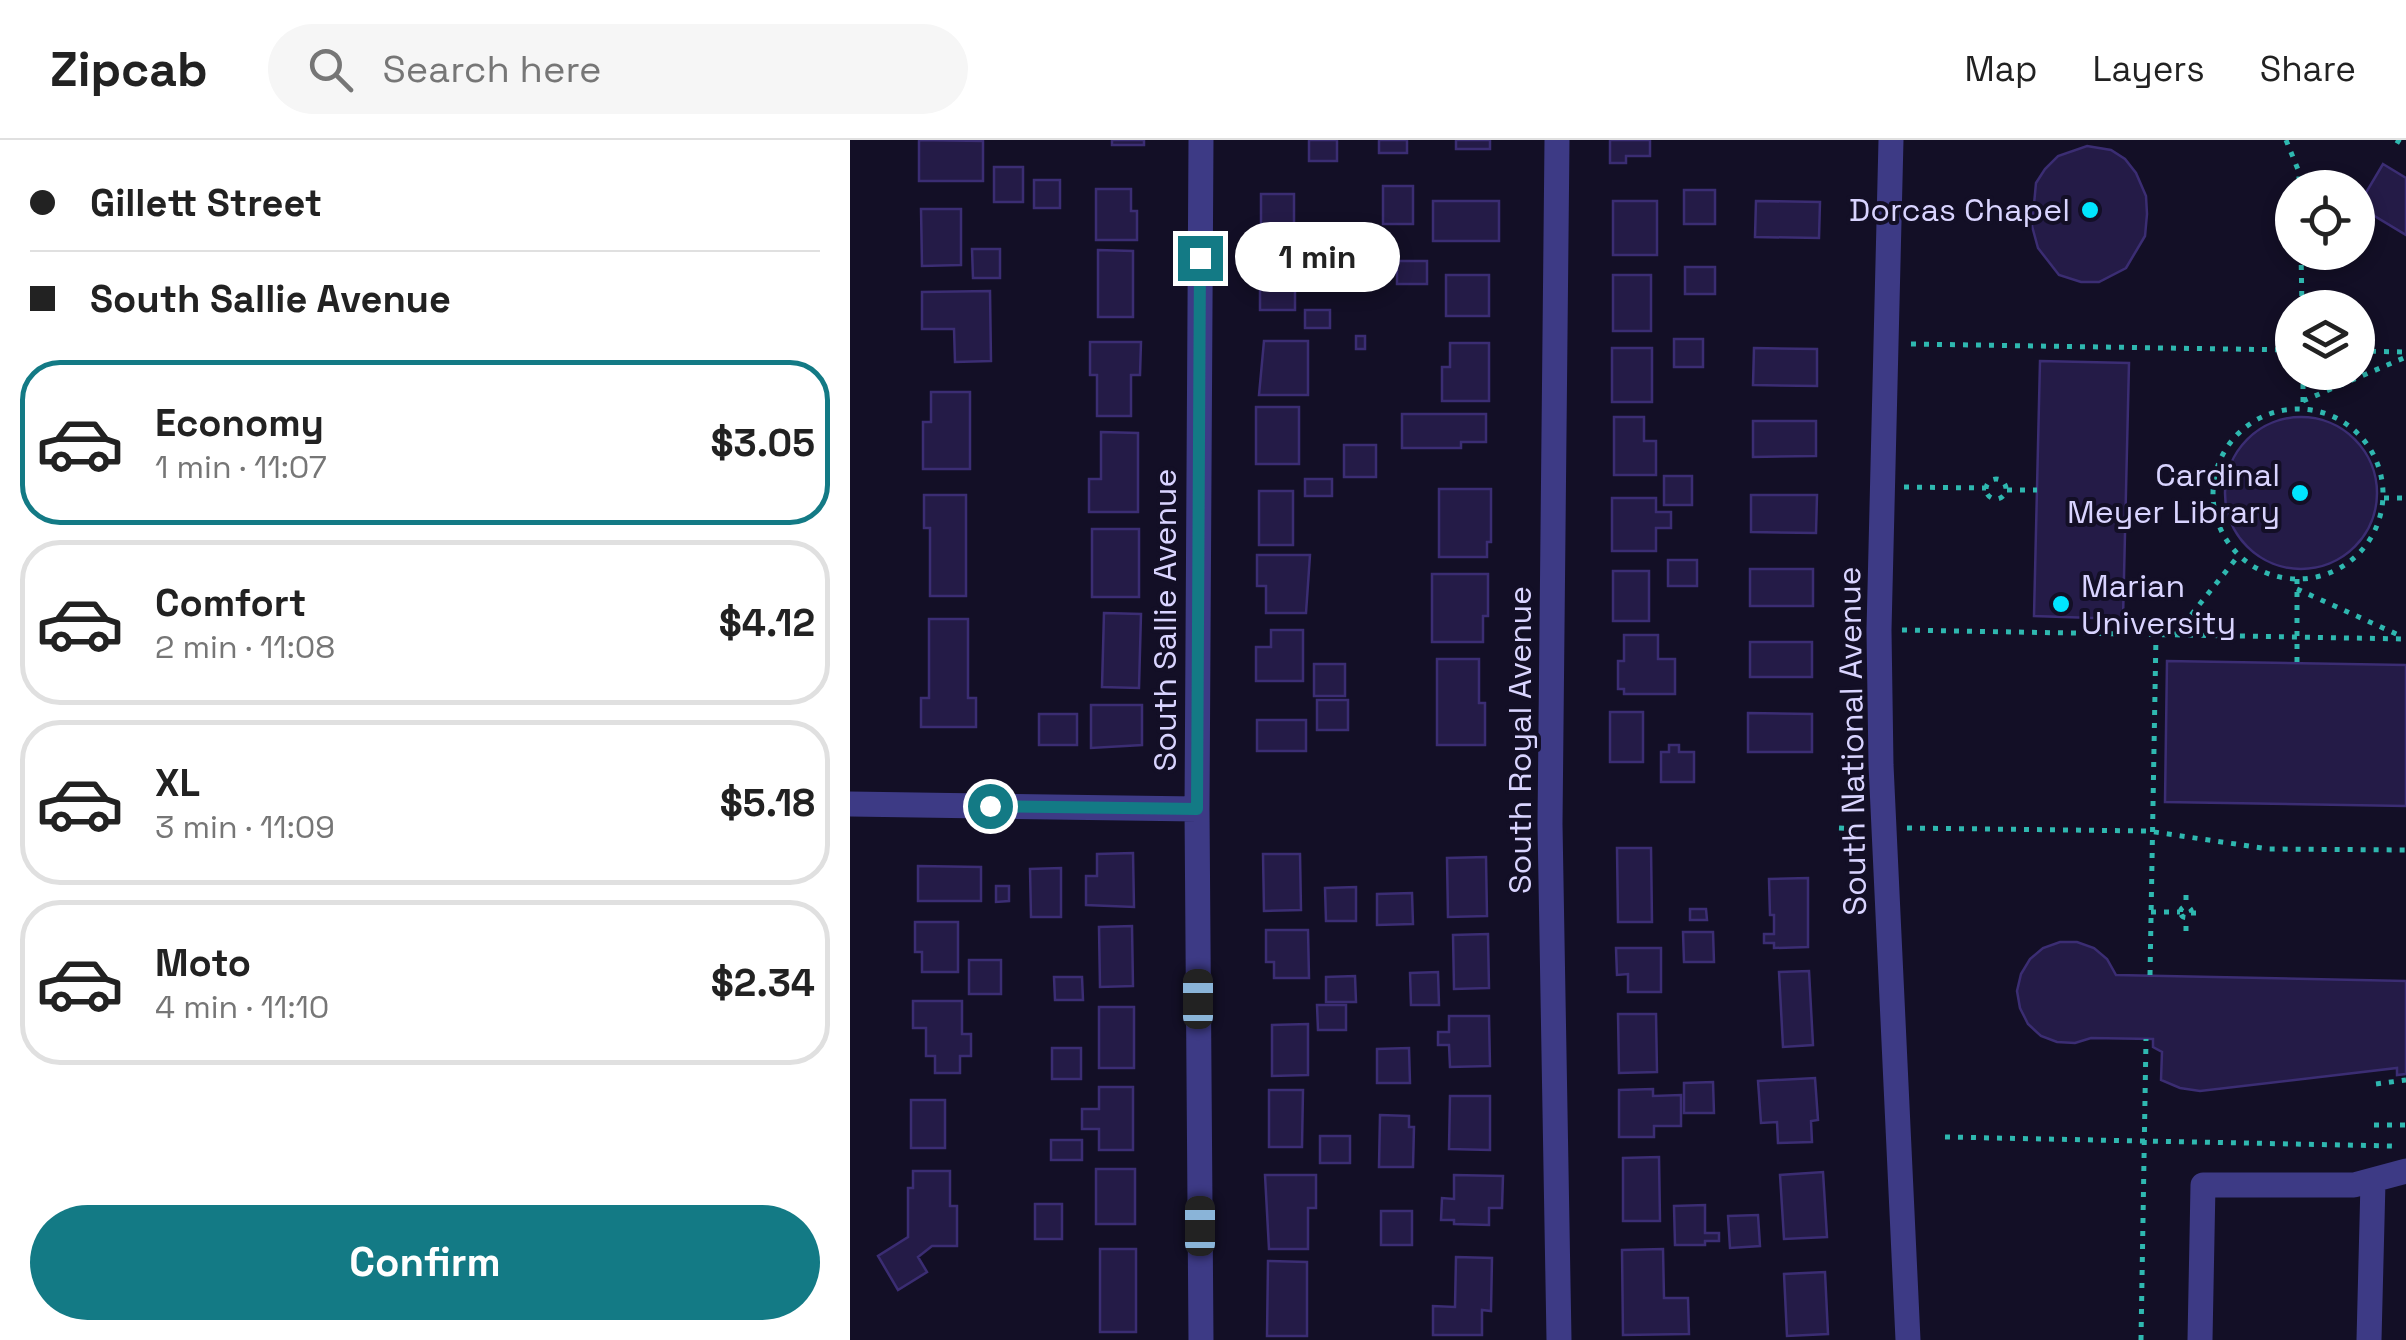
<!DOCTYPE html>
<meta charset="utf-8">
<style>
body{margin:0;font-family:"Space Grotesk",sans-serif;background:#f6f6f6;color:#222;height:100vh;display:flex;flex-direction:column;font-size:38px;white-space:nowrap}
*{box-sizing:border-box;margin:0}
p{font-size:32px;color:#767676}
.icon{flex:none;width:55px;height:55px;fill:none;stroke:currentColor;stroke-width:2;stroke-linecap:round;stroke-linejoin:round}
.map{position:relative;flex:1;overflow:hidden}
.side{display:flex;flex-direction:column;background:#fff;width:850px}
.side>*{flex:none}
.banner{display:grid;align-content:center;height:220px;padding:0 30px;background:#fff}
.fabs{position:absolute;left:1425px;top:30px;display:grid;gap:20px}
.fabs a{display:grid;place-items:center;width:100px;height:100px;border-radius:50%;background:#fff;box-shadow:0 5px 15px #0003;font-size:50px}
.end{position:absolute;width:45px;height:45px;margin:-22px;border:12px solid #137a85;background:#fff;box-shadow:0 0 0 5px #fff}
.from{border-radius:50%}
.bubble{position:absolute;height:70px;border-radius:35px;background:#fff;box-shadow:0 5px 15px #0003;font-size:32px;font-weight:700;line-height:70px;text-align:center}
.car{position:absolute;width:30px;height:60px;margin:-30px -15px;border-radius:12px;box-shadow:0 0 8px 2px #0007;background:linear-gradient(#222 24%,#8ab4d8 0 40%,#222 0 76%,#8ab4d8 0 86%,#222 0)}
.banner b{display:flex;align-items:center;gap:35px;height:95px;font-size:38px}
.banner b+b{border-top:2px solid #e0e0e0}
.banner i{width:25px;height:25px;background:#222}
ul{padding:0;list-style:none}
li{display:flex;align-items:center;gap:30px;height:165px;margin:0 20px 15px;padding:0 10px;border:5px solid #e0e0e0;border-radius:40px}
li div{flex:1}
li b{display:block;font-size:38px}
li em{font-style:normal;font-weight:700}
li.current{border-color:#137a85}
li>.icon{width:90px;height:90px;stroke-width:1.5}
.cta{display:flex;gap:20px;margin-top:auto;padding:20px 30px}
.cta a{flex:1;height:115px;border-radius:60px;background:#137a85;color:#fff;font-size:40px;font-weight:700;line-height:115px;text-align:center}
header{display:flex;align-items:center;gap:60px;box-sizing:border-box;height:140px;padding:0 50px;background:#fff;border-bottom:2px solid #e0e0e0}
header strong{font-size:48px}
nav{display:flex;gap:55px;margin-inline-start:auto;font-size:35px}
.search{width:700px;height:90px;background:#f6f6f6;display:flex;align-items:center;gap:25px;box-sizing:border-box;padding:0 35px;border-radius:55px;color:#767676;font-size:38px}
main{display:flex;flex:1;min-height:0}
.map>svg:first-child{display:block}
.building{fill:#241b47;stroke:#3b2d73;stroke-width:2.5}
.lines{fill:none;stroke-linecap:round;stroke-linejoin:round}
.path{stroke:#2fb8b0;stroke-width:5;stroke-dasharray:5 8;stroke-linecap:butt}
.minor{stroke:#3d3a85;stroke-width:25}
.route{stroke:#137a85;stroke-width:12}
.poi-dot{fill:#00e5ff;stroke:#130f26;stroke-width:4}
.labels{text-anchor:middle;stroke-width:8;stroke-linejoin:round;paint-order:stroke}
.poi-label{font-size:32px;fill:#d9d4ff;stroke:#130f26;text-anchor:end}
.street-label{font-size:32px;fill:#d9d4ff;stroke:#130f26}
</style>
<header>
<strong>Zipcab</strong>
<div class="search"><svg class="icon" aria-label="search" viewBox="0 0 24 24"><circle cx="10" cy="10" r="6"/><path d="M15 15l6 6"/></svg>Search here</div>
<nav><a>Map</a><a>Layers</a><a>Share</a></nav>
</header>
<main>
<section class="side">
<div class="banner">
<b><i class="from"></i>Gillett Street</b>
<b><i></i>South Sallie Avenue</b>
</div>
<ul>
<li class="current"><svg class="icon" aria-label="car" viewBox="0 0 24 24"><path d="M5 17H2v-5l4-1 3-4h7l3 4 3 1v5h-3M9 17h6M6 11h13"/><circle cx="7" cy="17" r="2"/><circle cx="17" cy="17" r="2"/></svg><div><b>Economy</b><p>1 min · 11:07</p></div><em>$3.05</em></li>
<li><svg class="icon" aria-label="car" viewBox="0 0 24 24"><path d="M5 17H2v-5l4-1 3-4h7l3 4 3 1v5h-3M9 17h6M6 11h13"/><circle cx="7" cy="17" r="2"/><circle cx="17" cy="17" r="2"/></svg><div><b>Comfort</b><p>2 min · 11:08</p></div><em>$4.12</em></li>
<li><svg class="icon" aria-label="car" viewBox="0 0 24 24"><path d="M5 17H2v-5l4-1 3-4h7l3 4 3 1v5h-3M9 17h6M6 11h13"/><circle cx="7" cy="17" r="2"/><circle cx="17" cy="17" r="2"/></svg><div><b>XL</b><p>3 min · 11:09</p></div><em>$5.18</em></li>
<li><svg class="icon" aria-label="car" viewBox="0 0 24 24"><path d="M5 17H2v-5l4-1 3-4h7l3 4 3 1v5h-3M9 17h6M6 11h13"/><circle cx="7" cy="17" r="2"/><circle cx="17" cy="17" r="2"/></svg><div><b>Moto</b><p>4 min · 11:10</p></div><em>$2.34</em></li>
</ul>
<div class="cta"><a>Confirm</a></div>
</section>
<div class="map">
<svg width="1556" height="1200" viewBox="0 0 1556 1200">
<rect width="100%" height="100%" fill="#130f26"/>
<path class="building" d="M69,0L133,1V41H69Z
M262,0H294V5H262Z
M459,0H487V21H459Z
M529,0H557V13H529Z
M606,0H640V9H606Z
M760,0H800V16H776V23H760Z
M1237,6L1261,10L1275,19L1286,33L1296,56L1297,74L1295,96L1276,128L1249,142H1231L1209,135L1188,108L1182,86L1186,43L1195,29L1208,16Z
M1533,24L1556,38V95L1508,66Z
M144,27H173V62H144Z
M184,40H210V68H184Z
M533,46H563V84H533Z
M246,49H281V71H287V100H246Z
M834,50H865V84H834Z
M411,54H444V97H411Z
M583,61H649V101H583Z
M763,61H807V115H763Z
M906,61L970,62L969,98L905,97Z
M71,69H111V125L72,126Z
M454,97H481V116H454Z
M122,109H150V138H123Z
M248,110L283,111V177H248Z
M547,121H577V144H547Z
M410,127H445V170H410Z
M835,127H865V154H835Z
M596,135H639V176H596Z
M763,135H801V191H763Z
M140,151L141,221L105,222L104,189H72V152Z
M455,170H480V188H455Z
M506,196H515V209H506Z
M824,199H853V227H824Z
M414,201H458V255H409Z
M240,202H291L290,235H281V276H247V235H240Z
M600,203H639V261H592V227H600Z
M762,208H802V262H762Z
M904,208L967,209V246L903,245Z
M1190,221L1279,223L1273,479L1184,476Z
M81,252H120V329H73V282H81Z
M406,267H449V324H406Z
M552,274H636V302H611V308H552Z
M1375 353a76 76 0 1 1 152 0a76 76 0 1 1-152 0Z
M764,277H794V301H806V335H764Z
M903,281H966V316L903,317Z
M251,292L288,293V372H239V339H251Z
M494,305H526V337H494Z
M814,336H842V365H814Z
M455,339H482V356H455Z
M589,349H641V402H637V417H589Z
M409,351H443V405H409Z
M74,355H116V456H80V388H74Z
M901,355H967L966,393L901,392Z
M762,358H806V372H821V388H806V411H762Z
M242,389H289V457H242Z
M407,415H460L456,473H416V446H407Z
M818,420H847V446H818Z
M900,429H963V466H900Z
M763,431H799V481H763Z
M582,434H638V476H633V502H582Z
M254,473L291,474L289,548L252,547Z
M79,479H118V558H126V587H71V558H79Z
M421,490H453V541H406V507H421Z
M774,495H808V519H825V554H774V549H768V521H774Z
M900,502H962V537H900Z
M587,519H629V563H635V605H587Z
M1317,521L1556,525V666L1315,662Z
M464,524H495V556H464Z
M467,560H498V590H467Z
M241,565H292V605L241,608Z
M760,572H793V622H760Z
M898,573L962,574V612H898Z
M189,574H227V605H189Z
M407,580H456V611H407Z
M819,605H829V612H844V642H811V612H819Z
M767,708H801L802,782H768Z
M283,713L284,767L236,765V736H247V714Z
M413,714H450L451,770L414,771Z
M636,717L637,776L598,777L597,718Z
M68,726L131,727V761H68Z
M211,728V777H181L180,729Z
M958,738V807L924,808V803H914V794H924V775H920L919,739Z
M146,746H159V761L146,762Z
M506,747V781H476L475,748Z
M562,753L563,784L527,785V754Z
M840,769H856L857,780H840Z
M65,782H108V832H72V812H65Z
M282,786L283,846L250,847L249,787Z
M416,790H458L459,838H424V822H416Z
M833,792H863L864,822H834Z
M638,794L639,848L604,849L603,795Z
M1210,802H1227L1244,808L1257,819L1266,835L1556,841V934L1547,935V928L1350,951L1330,948L1311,940L1312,912L1303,907V899L1241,898L1225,903L1207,902L1191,896L1178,884L1170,868L1167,851L1171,834L1180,819L1193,808Z
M766,808H811V852H778V834L767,835Z
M119,820H151V854H119Z
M959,831L963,905L933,907L929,832Z
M588,832L589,865H561L560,833Z
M505,836L506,862H476V837Z
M204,837H232L233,860H205Z
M63,861H112V894H121V916H110V933H85V916H76V888H63Z
M467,865H496V890H468Z
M249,867H284V928H249Z
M768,874H806L807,932L769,933Z
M599,876H639L640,926L600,927L599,905H588V892H599Z
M458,884V935L422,936V885Z
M202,908H231V939H202Z
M559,908L560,943H527V909Z
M965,938L968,980L961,981L962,1002L928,1003L927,982L911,983L908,941Z
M863,942L864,973H834V943Z
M249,947H283V1010H249V989H232V969H249Z
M803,949V956L831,955V986H804V997H769V950Z
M419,950H453L452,1007H419Z
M600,956H640V1010L599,1009Z
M61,960H95V1008H61Z
M530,975L559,976V987H564L563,1027H529Z
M470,996H500V1023H470Z
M201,1000H232V1020H201Z
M809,1017L810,1081H773V1018Z
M246,1029H285V1084H246Z
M63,1031H100V1066H107V1106H82L68,1117L77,1132L48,1150L28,1116L58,1097V1048H63Z
M973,1032L977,1097L934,1099L930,1035Z
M415,1035H466V1068H458V1109H419Z
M604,1035L653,1036L652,1068H639V1085L604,1084V1080H591L592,1058L604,1059Z
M185,1064H212V1099H185Z
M855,1065V1093H869V1101H855V1105H825L824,1066Z
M531,1071H562V1105H531Z
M908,1075L910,1106L880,1108L878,1076Z
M250,1109H286V1192H250Z
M813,1109L814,1158H838L839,1194L773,1195L772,1110Z
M606,1117L642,1118L641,1171L632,1170V1195H583V1166L605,1167Z
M418,1121L457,1122V1196H417Z
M975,1132L978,1194L937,1196L934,1134Z"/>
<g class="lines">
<path class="path" d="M1436,0L1449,32V48
M1546,0L1556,6
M1451,112L1452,168
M1061,204L1442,210
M1508,211L1556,212
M1453,261L1556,217
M1453,262V232
M1363 354a85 85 0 1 1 170 0a85 85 0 1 1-170 0Z
M1136 349a10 10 0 1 1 20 0a10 10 0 1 1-20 0Z
M1054,347L1136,348
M1157,350H1187
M1534,358H1556
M1447,439V523
M1447,449L1553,497
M1052,490L1556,499
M1325,495L1389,415
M989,688L1011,689
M1057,688L1298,691L1419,709L1556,710
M1336,755V767
M1330.5 772a5.5 5.5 0 1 1 11 0a5.5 5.5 0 1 1-11 0Z
M1301,772H1330
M1341,773H1354
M1336,791V778
M1300,835L1306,495
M1526,944L1556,940
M1524,985H1556
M1095,997L1543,1006
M1291,1200L1296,899"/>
<path class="minor" d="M707,0L700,684L709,1200
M1041,0L1029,490L1031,625L1058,1200
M0,664L347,669
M351,1200L347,669L351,0
M1350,1200L1353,1045H1504L1556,1031
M1519,1200L1523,1042"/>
</g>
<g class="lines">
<path class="route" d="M140,666L347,669L350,118"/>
</g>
<g class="poi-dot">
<circle cx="1240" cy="70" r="10"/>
<circle cx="1450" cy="353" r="10"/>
<circle cx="1211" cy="464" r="10"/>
</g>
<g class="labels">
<g class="poi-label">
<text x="1220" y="81">Dorcas Chapel</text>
<text x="1430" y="346">Cardinal<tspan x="1430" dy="37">Meyer Library</tspan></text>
<text x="1231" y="457" text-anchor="start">Marian<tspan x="1231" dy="37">University</tspan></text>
</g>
<g class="street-label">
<text transform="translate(315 480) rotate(-90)" y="11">South Sallie Avenue</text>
<text transform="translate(670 600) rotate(-90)" y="11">South Royal Avenue</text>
<text transform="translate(1002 601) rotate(-91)" y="11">South National Avenue</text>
</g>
</g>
</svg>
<div class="fabs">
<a><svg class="icon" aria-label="locate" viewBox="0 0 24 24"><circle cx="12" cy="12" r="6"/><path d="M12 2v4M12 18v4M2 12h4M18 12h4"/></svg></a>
<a><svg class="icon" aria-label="layers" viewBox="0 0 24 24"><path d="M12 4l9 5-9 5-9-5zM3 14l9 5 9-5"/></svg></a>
</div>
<i class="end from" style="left:140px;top:666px"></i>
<i class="end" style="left:350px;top:118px"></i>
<div class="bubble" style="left:385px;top:82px;width:165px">1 min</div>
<i class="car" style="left:348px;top:859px;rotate:0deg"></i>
<i class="car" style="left:350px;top:1086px;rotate:0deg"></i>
</div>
</main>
